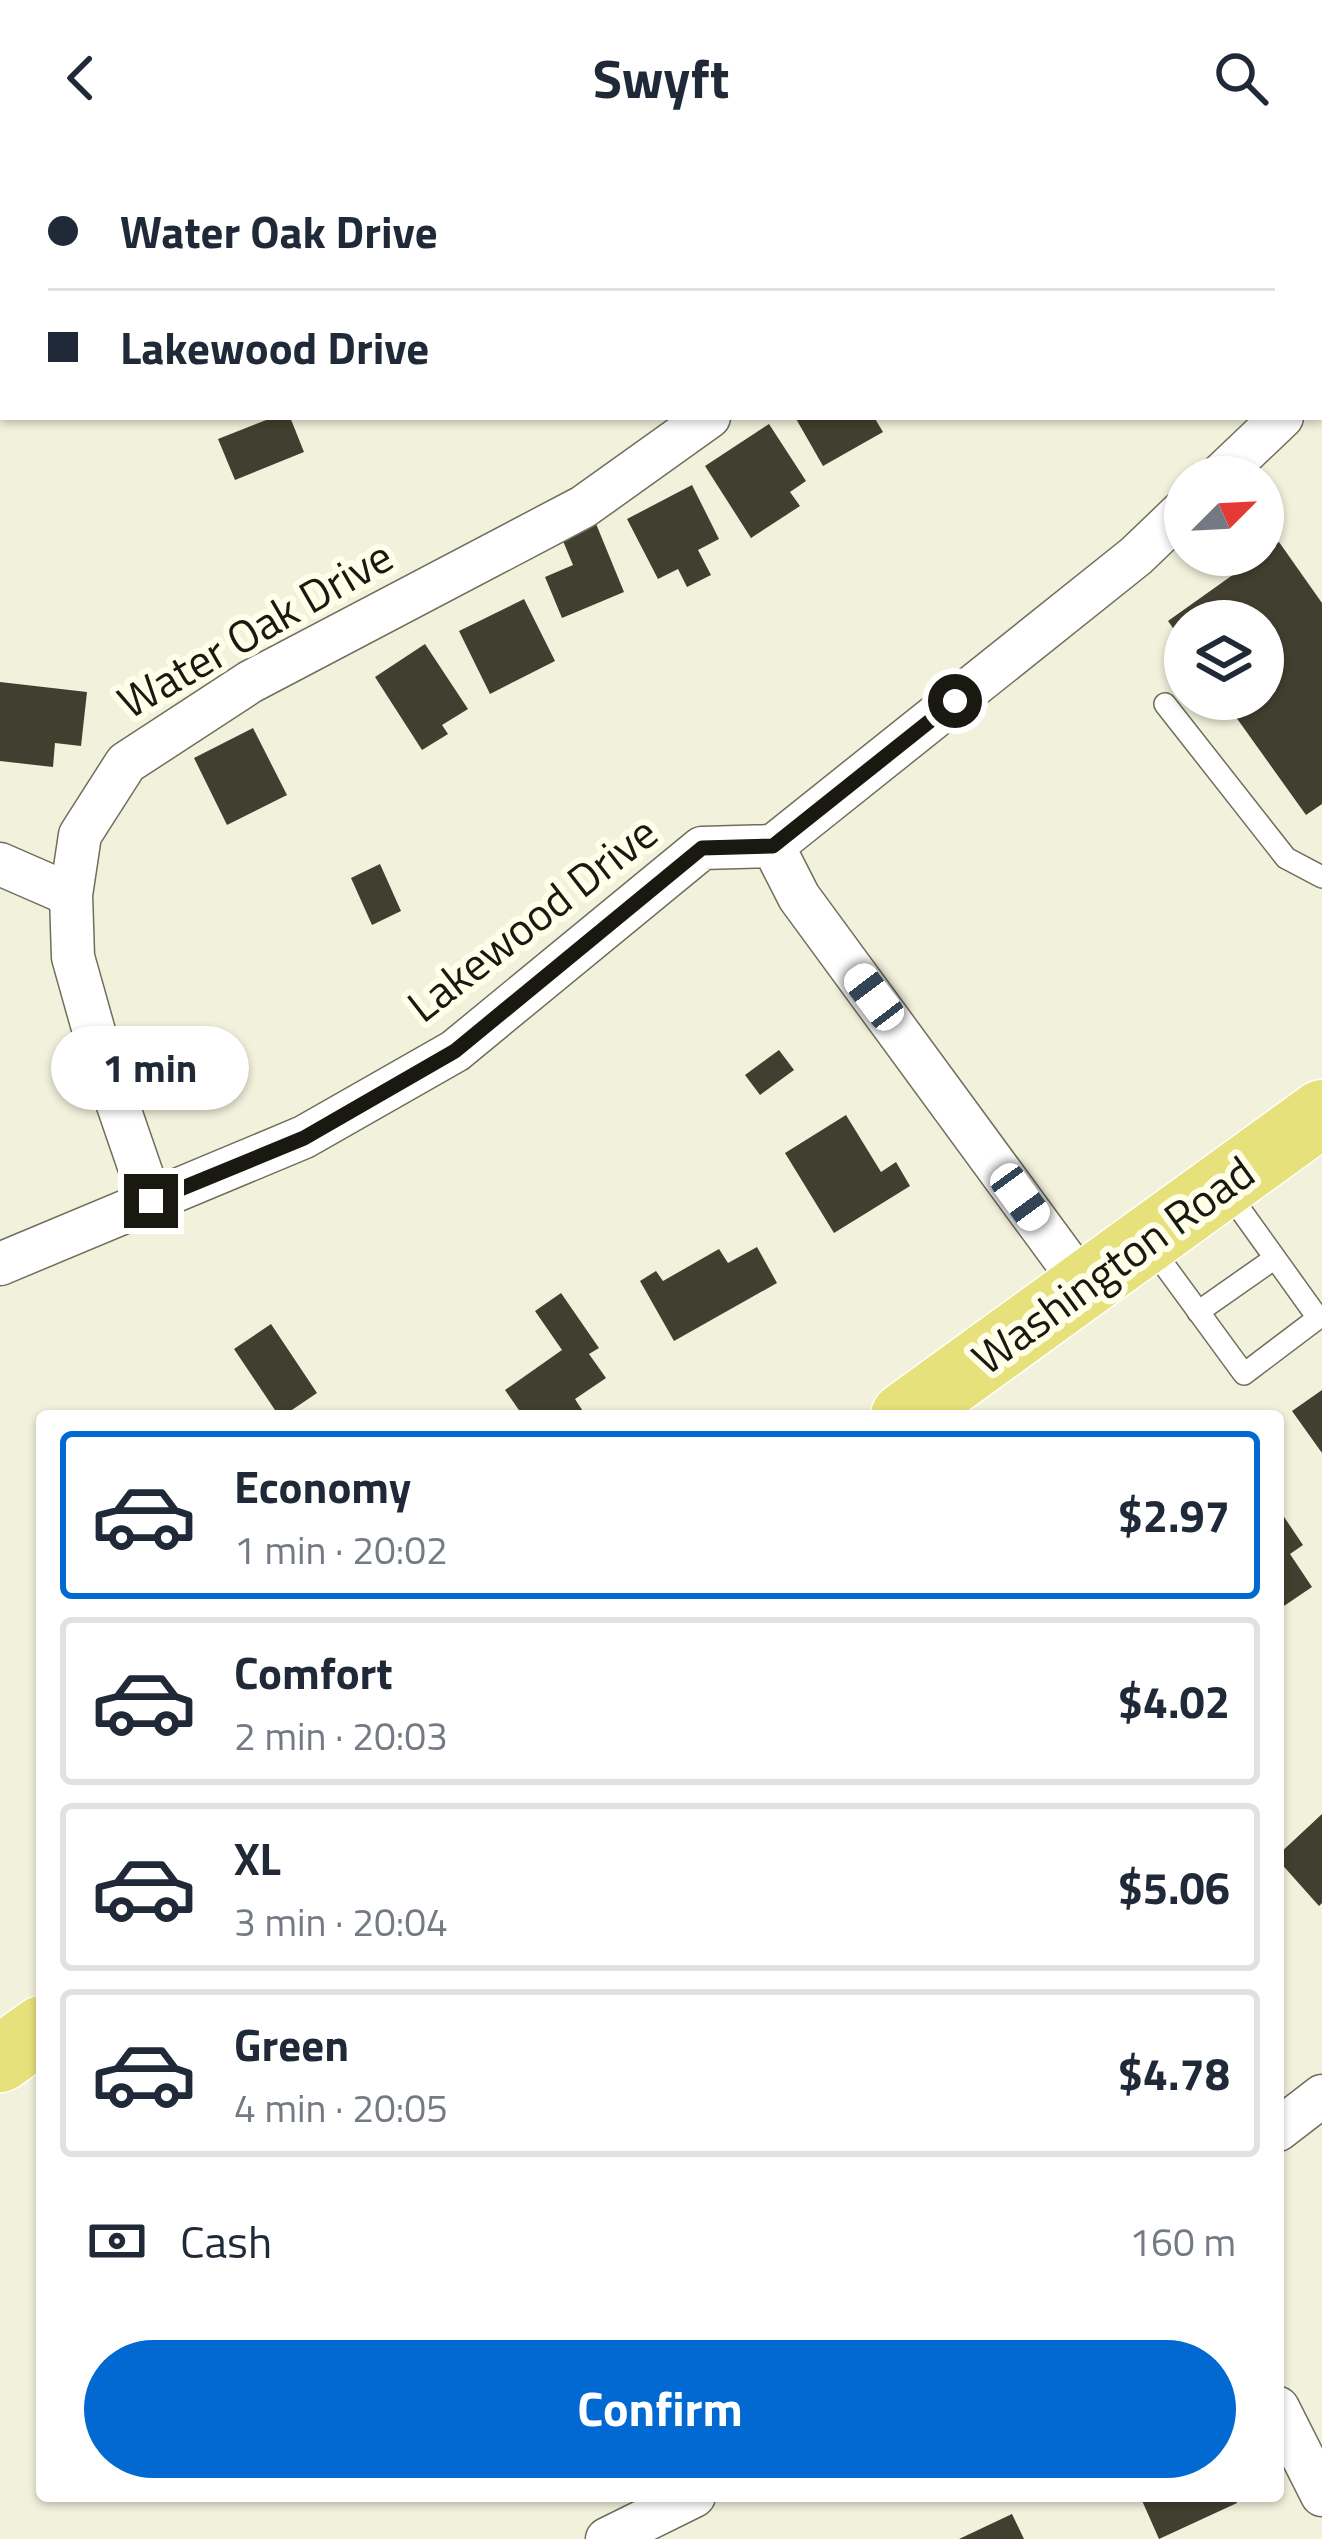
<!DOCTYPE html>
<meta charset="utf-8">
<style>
body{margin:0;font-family:"Titillium Web",sans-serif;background:#f2f2f3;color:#1f2937;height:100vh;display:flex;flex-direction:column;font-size:45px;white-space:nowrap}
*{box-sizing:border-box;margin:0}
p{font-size:39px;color:#747a83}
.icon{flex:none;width:66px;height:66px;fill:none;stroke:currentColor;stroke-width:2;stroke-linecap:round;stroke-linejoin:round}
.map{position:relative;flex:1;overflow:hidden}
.panel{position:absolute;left:36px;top:1254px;width:1248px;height:1092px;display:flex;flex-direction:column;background:#fff;border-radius:12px;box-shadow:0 3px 9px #0004}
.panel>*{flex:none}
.hud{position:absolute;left:0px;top:0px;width:1323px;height:264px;box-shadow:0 3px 9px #0004;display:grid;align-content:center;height:264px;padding:0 48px;background:#fff}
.needle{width:78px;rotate:66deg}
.buttons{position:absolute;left:1164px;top:300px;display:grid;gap:24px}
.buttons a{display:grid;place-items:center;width:120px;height:120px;border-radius:50%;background:#fff;box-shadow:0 3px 9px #0004;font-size:60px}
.end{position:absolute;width:54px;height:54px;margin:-27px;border:15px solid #191912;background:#fff;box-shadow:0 0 0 6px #fff}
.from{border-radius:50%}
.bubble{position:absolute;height:84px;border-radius:42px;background:#fff;box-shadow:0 3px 9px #0004;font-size:39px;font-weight:700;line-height:84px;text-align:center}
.car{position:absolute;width:36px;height:72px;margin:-36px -18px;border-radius:15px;box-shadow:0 0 9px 3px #0007;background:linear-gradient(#fff 24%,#345 0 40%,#fff 0 76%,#345 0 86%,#fff 0)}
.hud b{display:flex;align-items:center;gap:42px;height:114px;font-size:45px}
.hud b+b{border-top:3px solid #e0e1e3}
.hud i{width:30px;height:30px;background:#1f2937}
ul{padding:21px 0 0;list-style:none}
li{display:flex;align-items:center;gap:36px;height:168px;margin:0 24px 18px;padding:0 24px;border:6px solid #e0e1e3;border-radius:12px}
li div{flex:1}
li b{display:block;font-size:45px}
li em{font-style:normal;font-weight:700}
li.current{border-color:#0169d1}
li>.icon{width:108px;height:108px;stroke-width:1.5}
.pay{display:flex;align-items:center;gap:30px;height:132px;padding:0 48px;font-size:45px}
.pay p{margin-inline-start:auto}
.cta{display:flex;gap:24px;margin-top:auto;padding:24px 48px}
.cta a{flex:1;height:138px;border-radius:72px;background:#0169d1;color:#fff;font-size:48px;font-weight:700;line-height:138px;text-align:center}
header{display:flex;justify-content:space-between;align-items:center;height:156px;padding:0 48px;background:#fff;font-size:54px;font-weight:700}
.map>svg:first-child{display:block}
.building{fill:#414030}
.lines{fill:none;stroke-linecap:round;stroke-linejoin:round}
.service-casing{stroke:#6e6e5c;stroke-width:24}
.minor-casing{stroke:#6e6e5c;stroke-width:45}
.primary-casing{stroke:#fff;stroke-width:69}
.service{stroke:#fff;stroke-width:21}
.minor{stroke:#fff;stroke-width:42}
.primary{stroke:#e7e17b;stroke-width:66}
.route{stroke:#191912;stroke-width:15}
.labels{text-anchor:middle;stroke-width:12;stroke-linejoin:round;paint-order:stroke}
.street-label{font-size:45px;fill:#191912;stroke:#fffee9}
</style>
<header><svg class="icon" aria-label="back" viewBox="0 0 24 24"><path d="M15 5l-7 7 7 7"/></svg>Swyft<svg class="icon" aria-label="search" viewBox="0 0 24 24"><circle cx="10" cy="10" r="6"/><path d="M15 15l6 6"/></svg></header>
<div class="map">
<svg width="1322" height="2383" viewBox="0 0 1322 2383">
<rect width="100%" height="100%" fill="#f1f1dc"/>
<path class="building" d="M274,261H290L304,296L235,324L218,283Z
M795,261H874L883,276L823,310Z
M769,268L806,325L790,336L800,350L751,382L705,310Z
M692,329L719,383L698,394L711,419L687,431L678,413L658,423L627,363Z
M592,358L624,436L562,462L545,421L573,409L558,373Z
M1279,386L1322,447V648L1306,659L1223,543H1263V465H1185V489L1168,465Z
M524,443L555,505L490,538L459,475Z
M425,488L468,553L442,569L448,578L422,594L375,521Z
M0,526L87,536L81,590L55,587L53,611L0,605Z
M253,572L287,639L227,669L194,602Z
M380,708L401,755L372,769L351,722Z
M779,894L794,914L760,939L745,919Z
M846,959L881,1016L896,1006L910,1030L834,1077L785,997Z
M757,1091L777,1127L674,1185L640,1125L656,1115L663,1125L719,1093L728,1107Z
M561,1137L599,1192L589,1198L606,1222L575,1243L586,1260H523L505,1234L562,1194L535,1155Z
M271,1168L317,1237L283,1260H279L234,1193Z
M1322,1234V1297L1292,1255Z
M1278,1352L1303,1389L1290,1398L1312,1431L1278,1454Z
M1322,1658V1747L1319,1750L1278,1704V1699Z
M1140,2340H1233L1237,2347L1159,2383Z
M1012,2358L1024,2383H959Z"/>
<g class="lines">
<defs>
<path id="service" d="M1165,548L1286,702L1322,721
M1151,1091L1244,1218L1318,1162L1227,1035
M1198,1156L1275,1102"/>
<path id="minor" d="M395,0L399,3
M1247,0L1251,3
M437,3L441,0
M1067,3L1072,0
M1320,47L1322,48
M0,179L3,178
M1320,225L1322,223
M1219,321L1282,261
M773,690L1136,400L1185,353
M0,708L71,739
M151,1045L100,897L73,801L71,739L80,679L126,607L250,526L583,351L709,261
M0,1108L304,981L455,895L702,692L773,690L799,741L1085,1131
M1278,1974L1322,1940
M1278,2252L1322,2339
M607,2383L694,2340"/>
<path id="primary" d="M904,1260L1322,957
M0,1903L42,1873"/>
</defs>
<use href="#service" class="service-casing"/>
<use href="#minor" class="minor-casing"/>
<use href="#primary" class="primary-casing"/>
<use href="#service" class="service"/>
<use href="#minor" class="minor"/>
<use href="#primary" class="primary"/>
</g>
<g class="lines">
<path class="route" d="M151,1045L304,982L455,895L702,692L773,690L955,545"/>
</g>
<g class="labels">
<g class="street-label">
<text transform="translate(255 473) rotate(-30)" y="16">Water Oak Drive</text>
<text transform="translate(532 763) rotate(-38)" y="16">Lakewood Drive</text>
<text transform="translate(1113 1109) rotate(-36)" y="16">Washington Road</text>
</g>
</g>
</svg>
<div class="buttons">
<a><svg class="needle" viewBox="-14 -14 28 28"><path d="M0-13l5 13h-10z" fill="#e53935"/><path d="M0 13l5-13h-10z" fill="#747a83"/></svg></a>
<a><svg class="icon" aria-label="layers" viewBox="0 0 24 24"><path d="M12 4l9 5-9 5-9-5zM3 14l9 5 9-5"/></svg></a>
</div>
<i class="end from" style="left:955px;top:545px"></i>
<i class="end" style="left:151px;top:1045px"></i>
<div class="bubble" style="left:51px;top:870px;width:198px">1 min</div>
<i class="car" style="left:874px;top:841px;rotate:323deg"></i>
<i class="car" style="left:1020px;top:1041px;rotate:144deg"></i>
<div class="hud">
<b><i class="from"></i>Water Oak Drive</b>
<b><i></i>Lakewood Drive</b>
</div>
<section class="panel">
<ul>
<li class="current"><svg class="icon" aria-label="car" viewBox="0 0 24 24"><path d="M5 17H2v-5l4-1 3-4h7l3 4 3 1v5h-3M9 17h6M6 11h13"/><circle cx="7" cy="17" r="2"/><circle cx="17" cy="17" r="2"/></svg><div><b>Economy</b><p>1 min · 20:02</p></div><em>$2.97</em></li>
<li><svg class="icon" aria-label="car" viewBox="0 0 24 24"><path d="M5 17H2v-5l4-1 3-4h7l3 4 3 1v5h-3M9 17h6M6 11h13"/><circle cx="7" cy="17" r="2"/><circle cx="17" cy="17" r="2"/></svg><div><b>Comfort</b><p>2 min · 20:03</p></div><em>$4.02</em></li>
<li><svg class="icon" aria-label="car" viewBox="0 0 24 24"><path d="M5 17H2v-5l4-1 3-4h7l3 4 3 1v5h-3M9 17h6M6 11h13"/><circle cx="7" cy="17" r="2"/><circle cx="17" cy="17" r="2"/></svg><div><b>XL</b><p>3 min · 20:04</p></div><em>$5.06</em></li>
<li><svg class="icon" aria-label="car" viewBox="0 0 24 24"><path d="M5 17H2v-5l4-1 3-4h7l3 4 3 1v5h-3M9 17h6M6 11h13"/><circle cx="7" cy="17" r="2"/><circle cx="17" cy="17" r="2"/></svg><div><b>Green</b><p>4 min · 20:05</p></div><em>$4.78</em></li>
</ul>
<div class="pay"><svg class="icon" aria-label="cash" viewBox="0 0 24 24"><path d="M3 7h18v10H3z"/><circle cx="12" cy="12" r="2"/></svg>Cash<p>160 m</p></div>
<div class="cta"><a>Confirm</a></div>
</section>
</div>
